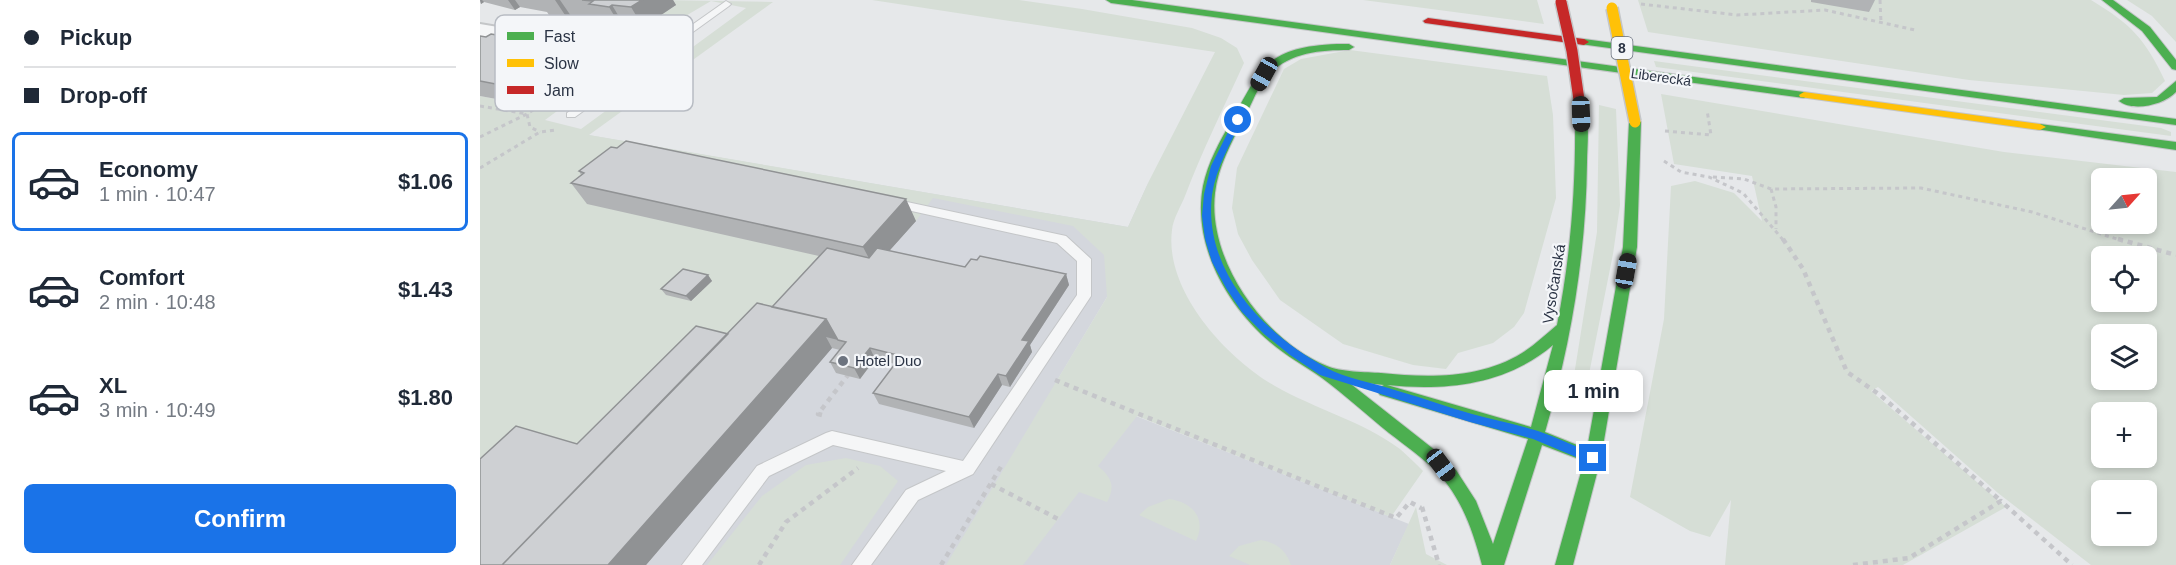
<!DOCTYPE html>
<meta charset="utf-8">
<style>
body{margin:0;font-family:Arial,sans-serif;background:#f2f2f3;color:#1f2937;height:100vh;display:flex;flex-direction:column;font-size:22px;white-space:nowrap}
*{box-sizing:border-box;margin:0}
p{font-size:20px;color:#747a83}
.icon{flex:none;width:33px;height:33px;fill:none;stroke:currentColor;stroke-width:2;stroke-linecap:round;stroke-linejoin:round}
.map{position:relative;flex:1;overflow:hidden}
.sheet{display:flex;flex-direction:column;background:#fff;width:480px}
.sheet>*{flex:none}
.hud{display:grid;align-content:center;height:132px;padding:0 24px;background:#fff}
.needle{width:39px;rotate:63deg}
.tools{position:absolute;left:1611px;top:168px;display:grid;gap:12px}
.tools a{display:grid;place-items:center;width:66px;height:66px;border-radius:9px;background:#fff;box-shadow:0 3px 9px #0003;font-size:30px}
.end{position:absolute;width:27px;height:27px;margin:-14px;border:8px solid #1a73e8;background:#fff;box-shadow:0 0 0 3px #fff}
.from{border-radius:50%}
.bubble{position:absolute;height:42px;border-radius:9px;background:#fff;box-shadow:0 3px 9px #0003;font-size:20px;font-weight:700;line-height:42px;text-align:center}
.car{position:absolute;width:18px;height:36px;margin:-18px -9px;border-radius:8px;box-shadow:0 0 4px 2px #0007;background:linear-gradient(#222 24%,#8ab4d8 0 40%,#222 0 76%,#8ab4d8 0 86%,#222 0)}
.hud b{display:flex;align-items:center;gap:21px;height:57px;font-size:22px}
.hud b+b{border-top:2px solid #e0e1e3}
.hud i{width:15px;height:15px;background:#1f2937}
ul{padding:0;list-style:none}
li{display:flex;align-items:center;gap:18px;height:99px;margin:0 12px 9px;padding:0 12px;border:3px solid transparent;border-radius:9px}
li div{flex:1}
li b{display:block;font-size:22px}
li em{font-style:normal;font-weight:700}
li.active{border-color:#1a73e8}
li>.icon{width:54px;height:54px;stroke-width:1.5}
.cta{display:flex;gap:12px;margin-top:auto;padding:12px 24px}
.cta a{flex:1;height:69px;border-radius:9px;background:#1a73e8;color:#fff;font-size:24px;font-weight:700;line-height:69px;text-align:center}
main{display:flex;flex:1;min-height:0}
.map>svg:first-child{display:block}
.built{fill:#d4d7dd}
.green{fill:#d6ded6;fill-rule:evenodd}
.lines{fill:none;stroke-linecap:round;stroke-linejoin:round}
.lane-casing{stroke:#c4c6c8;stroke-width:2}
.street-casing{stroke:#c4c6c8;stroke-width:4}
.fast-casing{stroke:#c4c6c8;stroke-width:2}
.slow-casing{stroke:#c4c6c8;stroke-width:2}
.jam-casing{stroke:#c4c6c8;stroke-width:2}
.path-far1{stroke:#c5c6ca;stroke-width:3;stroke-dasharray:4 4;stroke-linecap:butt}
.path{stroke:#c5c6ca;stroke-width:4.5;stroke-dasharray:5 5;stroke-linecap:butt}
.lane{fill:#f5f6f7;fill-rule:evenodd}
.street{fill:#f5f6f7;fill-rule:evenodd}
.fast{fill:#4caf50;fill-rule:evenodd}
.slow{fill:#ffc107;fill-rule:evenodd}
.jam{fill:#c62828;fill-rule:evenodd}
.slow-bridge-casing{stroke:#c4c6c8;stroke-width:14;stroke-linecap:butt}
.jam-bridge-casing{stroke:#c4c6c8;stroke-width:14;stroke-linecap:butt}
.slow-bridge{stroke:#ffc107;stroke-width:11}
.jam-bridge{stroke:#c62828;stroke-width:11}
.wall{fill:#b1b3b5}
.shaded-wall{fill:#909294}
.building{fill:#ced0d3;stroke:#909294;stroke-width:1.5}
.route{fill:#1a73e8}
.poi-dot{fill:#6c737f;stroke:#f4f6f9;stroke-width:2}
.labels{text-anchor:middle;stroke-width:4.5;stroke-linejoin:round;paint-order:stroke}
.shield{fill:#f4f6f9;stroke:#676e7b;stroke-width:1.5}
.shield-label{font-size:14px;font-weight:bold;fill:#2b3445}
.far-street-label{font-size:14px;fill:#2b3445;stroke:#f4f6f9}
.street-label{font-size:15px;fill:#2b3445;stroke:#f4f6f9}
.poi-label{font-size:15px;fill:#2b3445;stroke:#f4f6f9;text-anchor:start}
.key{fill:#f4f6f9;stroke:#b8bcc3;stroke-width:1.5}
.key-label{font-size:16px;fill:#2b3445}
</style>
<main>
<section class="sheet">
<div class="hud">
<b><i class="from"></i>Pickup</b>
<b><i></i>Drop-off</b>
</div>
<ul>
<li class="active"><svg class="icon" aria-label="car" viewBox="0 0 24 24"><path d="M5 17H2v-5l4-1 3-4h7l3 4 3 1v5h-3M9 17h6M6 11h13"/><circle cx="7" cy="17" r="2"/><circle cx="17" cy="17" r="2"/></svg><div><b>Economy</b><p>1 min · 10:47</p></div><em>$1.06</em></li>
<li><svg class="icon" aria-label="car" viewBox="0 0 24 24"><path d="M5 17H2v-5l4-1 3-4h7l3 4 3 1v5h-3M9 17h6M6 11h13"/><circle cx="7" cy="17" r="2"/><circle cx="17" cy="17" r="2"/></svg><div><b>Comfort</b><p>2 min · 10:48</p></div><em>$1.43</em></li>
<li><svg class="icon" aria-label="car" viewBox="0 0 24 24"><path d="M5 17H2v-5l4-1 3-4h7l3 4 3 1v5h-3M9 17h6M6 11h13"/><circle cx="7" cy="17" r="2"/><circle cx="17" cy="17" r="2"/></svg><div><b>XL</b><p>3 min · 10:49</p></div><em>$1.80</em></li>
</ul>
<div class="cta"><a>Confirm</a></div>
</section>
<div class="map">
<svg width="1696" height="565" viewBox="0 0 1696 565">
<rect width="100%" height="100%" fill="#e6e8ea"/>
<path class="built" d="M108,135L648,227L669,181L627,297L575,384L929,524L910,565H0V436Z"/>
<path class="green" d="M179,0L293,2L109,135L648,227L669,181L735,52L392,0H539L602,9L712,28L741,38L757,48L764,63C744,107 722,151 705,196C701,206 693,219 692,230C684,290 746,358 795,386C835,409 882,421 920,449C928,456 936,464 943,471L911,517L657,416L618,466C631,477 636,486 627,502L599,492L543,565H466L627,297L624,255L593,226L453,198L436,221L352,259L272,345L103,449L0,469V96L50,105L116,60L127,64L126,75L65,120L101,129L266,8L231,1L165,40L137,41L195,6Z
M883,0H1057L1064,24Z
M1158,0H1611C1651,24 1665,39 1685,81L1672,93L1644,95L1489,80L1168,32Z
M1647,0H1696V42L1672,16Z
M870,50L1067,76L1073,115L1076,198L1044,313L1034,327L1013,343L978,353L966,369L933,365L863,344L800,300L772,260L758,234L752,208L757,168L804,69L821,59Z
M1174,61L1681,128L1691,132V136L1176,67Z
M1181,94L1524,152L1696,172V565H1611L1518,493L1398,387L1391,391L1526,507L1423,565H1245L1251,500L1230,537L1210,531L1150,497L1184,319L1191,186L1215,181L1254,193L1282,221L1272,176L1194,164ZM1622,178H1666V224H1622ZM1622,256H1666V302H1622ZM1622,334H1666V380H1622ZM1622,412H1666V458H1622ZM1622,490H1666V536H1622Z
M1119,105L1136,109L1140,205L1133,254L1105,394L1092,388L1117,232Z
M366,458L400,466L418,481L360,565H227L282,496L326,465Z
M689,499C712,502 727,518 716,541L659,515L668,507Z
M936,507L946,554L967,565H910Z
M781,540C797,543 806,550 811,565H770L749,556L759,546Z"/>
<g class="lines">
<defs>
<path id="lane" d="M246,1L251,4L249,6L95,117H87V113Z
M413,199L586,236L611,259V296L493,474L438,500L391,565H372L426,490L466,471L353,445L289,476L222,565H202L277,466L346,433L352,431L483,461L597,295V261L577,243L409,206L407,203Z"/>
<path id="street" d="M0,24L168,52L176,54L179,59L176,64L168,66L0,36Z"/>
<path id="fast" d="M626,0H652L1324,92L1329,95L1324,98L631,3Z
M1622,0H1633L1670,27L1696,60V70L1692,69L1662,31Z
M1104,39L1696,119V125L1100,44V40Z
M857,44H869L874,47L869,50C837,50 803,53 783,82C775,93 771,106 764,118C752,142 738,166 735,193C727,261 785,341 847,366C860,372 886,372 901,373C948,378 1000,379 1042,353C1055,345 1066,334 1077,325C1091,255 1096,185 1095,114L1097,112H1105C1110,125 1107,147 1107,162C1106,254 1091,344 1065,432L1107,449L1143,247L1149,122L1155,119L1161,122L1157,247L1121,458L1093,565H1075L1104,461L1062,445L1024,565H1002C993,531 982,499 958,473C943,458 926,446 909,433C887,415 865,395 842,378C825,366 806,356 790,342C747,305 712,245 723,186C728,162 740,141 752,120C782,65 789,47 857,44ZM1073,345L1051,427L907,385C966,391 1026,385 1073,345ZM867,381L904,385L900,387L897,391L900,395L1048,439L1013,544L996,501L976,470L956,451Z
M1696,81V92C1684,105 1653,112 1639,101L1644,98L1677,97Z
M1560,124L1696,142V150L1556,129L1554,127Z"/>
<path id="slow" d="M1324,92L1560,124L1566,127L1560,130L1320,97L1319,95Z"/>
<path id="jam" d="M948,18L1104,39L1109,42L1104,45L945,23L943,21Z"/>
</defs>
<use href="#lane" class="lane-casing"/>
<use href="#street" class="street-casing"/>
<use href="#fast" class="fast-casing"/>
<use href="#slow" class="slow-casing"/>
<use href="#jam" class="jam-casing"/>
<path class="path-far1" d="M1400,0L1401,23
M1161,4L1257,15L1345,10L1435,30
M0,106L47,114L50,127L60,132
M1185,131L1231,135L1227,110
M0,137L47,114L110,72
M1184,161L1201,172L1229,177L1263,193L1304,241
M0,168L60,132L76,130
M1233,177L1264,179L1291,189L1441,188L1552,212L1643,241
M1291,189L1296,207V229"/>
<path class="path" d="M1303,239L1323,269L1367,372L1400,395L1521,501
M1638,239L1696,255
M575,380L916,518L930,502L941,508
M342,415L338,414L368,375
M511,484L578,519
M942,507L959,565
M279,565L306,522L378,468
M461,565L522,465
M1373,565L1429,558L1521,501L1592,565"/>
<use href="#lane" class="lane"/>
<use href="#street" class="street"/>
<use href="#fast" class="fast"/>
<use href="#slow" class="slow"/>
<use href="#jam" class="jam"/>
<defs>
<path id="slow-bridge" d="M1132,8L1155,122"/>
<path id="jam-bridge" d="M1081,2L1092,51L1101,114"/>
</defs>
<use href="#slow-bridge" class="slow-bridge-casing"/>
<use href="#jam-bridge" class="jam-bridge-casing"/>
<use href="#slow-bridge" class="slow-bridge"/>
<use href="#jam-bridge" class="jam-bridge"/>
</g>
<path class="wall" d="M0,0H193L196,5L163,27L144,25L141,27L121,24L119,21L91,16L87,18L69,15L67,12L40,7L35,10L4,2L1,4Z
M1331,0H1395L1389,12L1331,2Z
M0,36L6,37L22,36L26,41L90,52L101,68L49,105L0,96Z
M99,171L436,221L409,251L485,267L586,274L589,285L550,345L552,352L530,387L522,385L494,428L399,404L393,393L415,364L395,359L380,379L356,373L350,362L360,350L352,348L166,565H0L97,444L248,334L292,307L339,256L107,204L91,183L101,175Z
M228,275L232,281L211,301L186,295L181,289Z"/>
<path class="shaded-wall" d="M0,0H2L4,2L1,4Z
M28,0H35L40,7L35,10Z
M75,0H80L91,16L87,18Z
M162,0H193L196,5L163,27L151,7Z
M132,5L144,25L141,27L129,7Z
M79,45L86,55L90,52L101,68L49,105L37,88L73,49Z
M426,199L436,221L394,268L383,247Z
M586,274L589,285L550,345L552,352L530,387L526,376L542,340Z
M228,275L232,281L211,301L206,296Z
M346,319L358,340L346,337L352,348L166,565H128Z
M390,348L395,359L380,379L374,368Z
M518,374L522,385L494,428L489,417Z"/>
<path class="building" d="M102,0H162L151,7L132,5L129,7L109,4L113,1Z
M11,34L22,36L18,39L62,47L67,43L79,45L73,49L90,52L37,88L0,81V36L6,37Z
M146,141L426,199L383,247L91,183L104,173L99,171L131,147L137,148Z
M347,248L389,258L397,248L485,267L491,259L497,260L500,256L586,274L542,340L549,341L526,376L518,374L489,417L393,393L421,356L390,348L374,368L350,362L366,342L358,340L346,319L292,307Z
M203,269L228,275L206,296L181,289Z
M277,303L346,319L128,565H22Z
M216,326L248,334L22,565H0V459L36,426L97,444Z"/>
<path class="route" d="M758,117L762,120C750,144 736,168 732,195C723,271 783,333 845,367C866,379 895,383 918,391C943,398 967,407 992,414C1014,420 1036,424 1058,431C1078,438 1097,447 1117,455V462H1108L1053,439L990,422L840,375L810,355L784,334L762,312L746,288L732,262L725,239L722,216L724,194L731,166L754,120Z"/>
<circle class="poi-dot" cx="363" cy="361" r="6"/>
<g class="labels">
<rect class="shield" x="1131.5" y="37" width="21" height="22" rx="4.5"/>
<g class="shield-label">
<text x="1142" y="53">8</text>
</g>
<g class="far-street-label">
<text transform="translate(1181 77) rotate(8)" y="5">Liberecká</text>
</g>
<g class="street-label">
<text transform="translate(1074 284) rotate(-81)" y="5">Vysočanská</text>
</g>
<g class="poi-label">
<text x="375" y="366">Hotel Duo</text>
</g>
</g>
<rect x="15" y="15" width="198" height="96" rx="9" class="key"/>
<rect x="27" y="32" width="27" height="8" fill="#4caf50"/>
<rect x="27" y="59" width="27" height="8" fill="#ffc107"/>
<rect x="27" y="86" width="27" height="8" fill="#c62828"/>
<g class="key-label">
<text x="64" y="42">Fast</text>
<text x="64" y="69">Slow</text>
<text x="64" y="96">Jam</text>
</g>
</svg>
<div class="tools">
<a><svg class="needle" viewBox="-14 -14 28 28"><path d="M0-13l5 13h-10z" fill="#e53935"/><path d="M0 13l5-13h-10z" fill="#747a83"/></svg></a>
<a><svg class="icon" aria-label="locate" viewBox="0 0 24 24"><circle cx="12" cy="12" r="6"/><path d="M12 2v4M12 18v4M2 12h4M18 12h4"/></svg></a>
<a><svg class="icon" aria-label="layers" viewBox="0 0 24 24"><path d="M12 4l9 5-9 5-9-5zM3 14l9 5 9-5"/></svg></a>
<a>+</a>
<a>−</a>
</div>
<i class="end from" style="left:758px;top:120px"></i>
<i class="end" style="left:1113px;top:458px"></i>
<div class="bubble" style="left:1064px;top:370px;width:99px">1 min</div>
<i class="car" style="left:784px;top:74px;rotate:209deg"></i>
<i class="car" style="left:1101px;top:114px;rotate:178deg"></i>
<i class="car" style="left:1146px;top:271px;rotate:10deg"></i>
<i class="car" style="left:961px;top:465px;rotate:143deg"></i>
</div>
</main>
